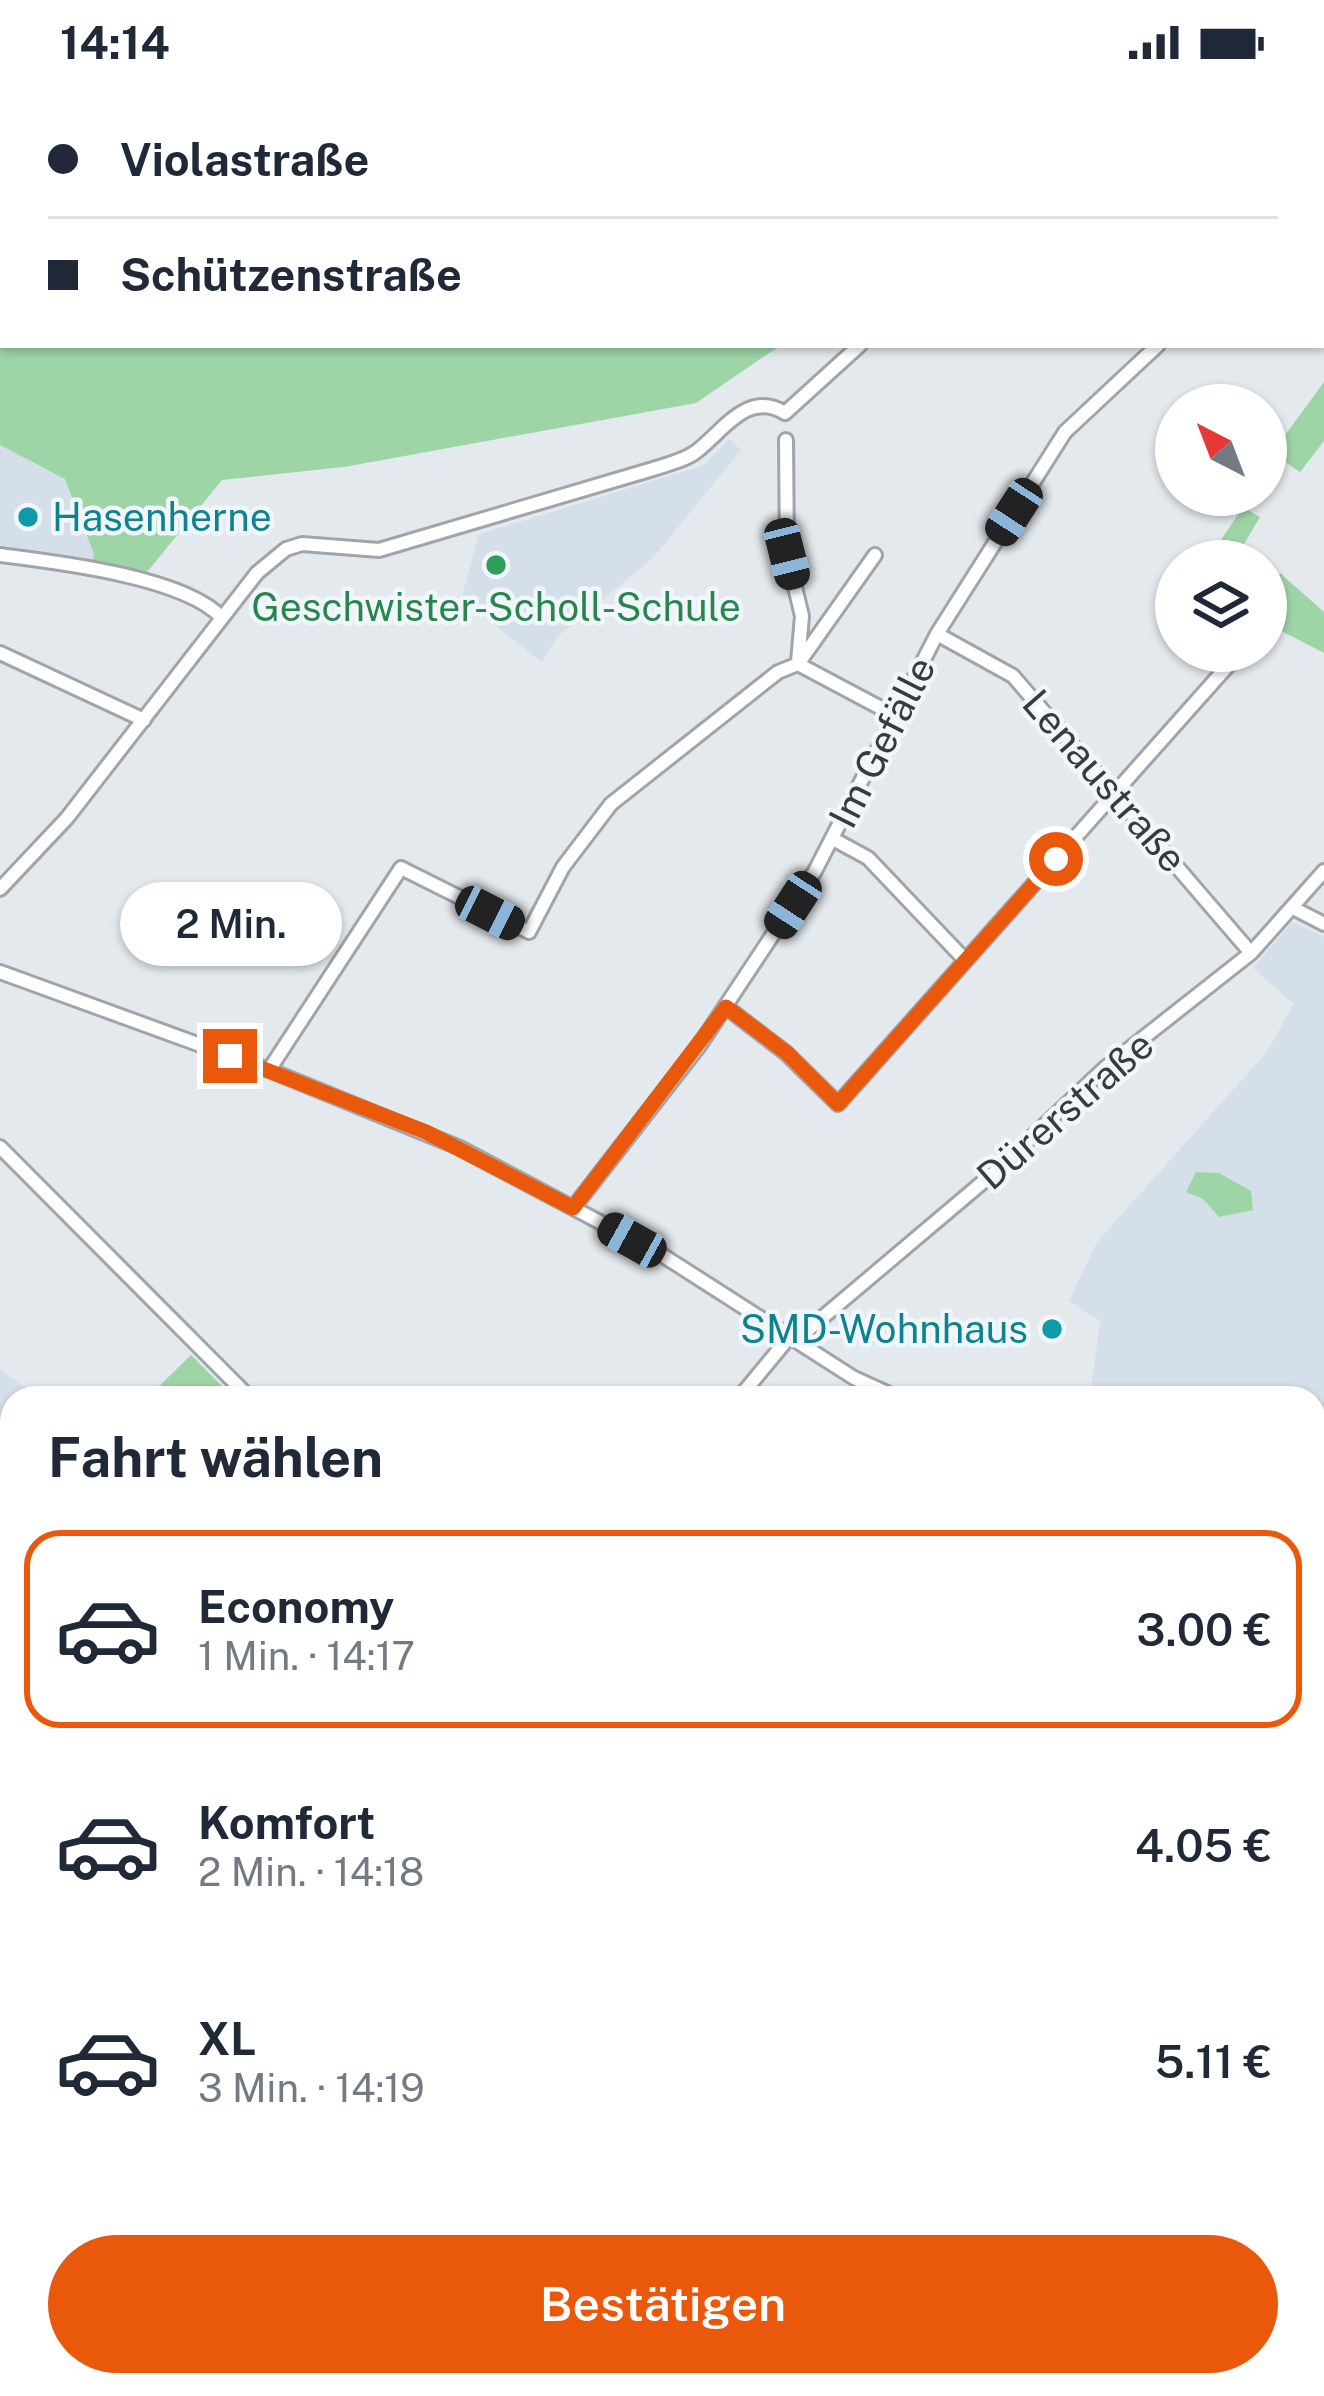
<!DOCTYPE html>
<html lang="de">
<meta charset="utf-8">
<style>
body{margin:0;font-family:"Public Sans",sans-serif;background:#f2f2f3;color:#1f2937;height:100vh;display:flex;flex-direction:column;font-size:45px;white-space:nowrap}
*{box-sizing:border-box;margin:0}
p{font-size:39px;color:#747a83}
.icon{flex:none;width:66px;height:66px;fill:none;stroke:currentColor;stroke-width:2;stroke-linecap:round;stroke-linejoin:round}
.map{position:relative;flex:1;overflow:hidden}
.sheet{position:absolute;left:0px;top:1302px;width:1326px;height:1011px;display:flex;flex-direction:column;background:#fff;border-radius:36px 36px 0 0;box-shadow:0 3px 9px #0004}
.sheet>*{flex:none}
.banner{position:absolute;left:0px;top:0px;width:1326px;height:264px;box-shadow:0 3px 9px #0004;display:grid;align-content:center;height:264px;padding:0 48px;background:#fff}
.needle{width:78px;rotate:318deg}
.fabs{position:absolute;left:1155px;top:300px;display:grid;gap:24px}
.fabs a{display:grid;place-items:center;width:132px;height:132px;border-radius:50%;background:#fff;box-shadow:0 3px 9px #0004;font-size:60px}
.end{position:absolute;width:54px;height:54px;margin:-27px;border:15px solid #ea580c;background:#fff;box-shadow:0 0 0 6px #fff}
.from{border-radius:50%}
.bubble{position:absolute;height:84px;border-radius:42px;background:#fff;box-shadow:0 3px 9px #0004;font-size:39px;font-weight:600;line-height:84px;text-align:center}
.car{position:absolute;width:36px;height:72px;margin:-36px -18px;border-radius:15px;box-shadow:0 0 9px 3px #0007;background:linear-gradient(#222 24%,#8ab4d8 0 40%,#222 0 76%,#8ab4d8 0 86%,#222 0)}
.banner b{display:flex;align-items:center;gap:42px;height:114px;font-size:45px}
.banner b+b{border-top:3px solid #e0e1e3}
.banner i{width:30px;height:30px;background:#1f2937}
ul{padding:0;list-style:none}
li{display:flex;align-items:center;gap:36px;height:198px;margin:0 24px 18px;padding:0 24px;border:6px solid transparent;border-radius:36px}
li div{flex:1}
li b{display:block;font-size:45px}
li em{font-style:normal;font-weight:600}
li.on{border-color:#ea580c}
li>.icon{width:108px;height:108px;stroke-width:1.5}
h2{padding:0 48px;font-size:54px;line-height:144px}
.button{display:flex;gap:24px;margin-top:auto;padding:24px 48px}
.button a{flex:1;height:138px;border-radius:72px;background:#ea580c;color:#fff;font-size:48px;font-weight:600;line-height:138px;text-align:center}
.status{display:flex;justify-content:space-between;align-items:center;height:84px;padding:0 60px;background:#fff;direction:ltr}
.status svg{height:33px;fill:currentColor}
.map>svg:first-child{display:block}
.built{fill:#d5dfe9}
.green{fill:#9ed5a7}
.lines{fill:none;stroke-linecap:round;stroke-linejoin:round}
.street-casing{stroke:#a1a5aa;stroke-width:18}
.secondary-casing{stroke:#a1a5aa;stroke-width:24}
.highway-casing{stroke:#a1a5aa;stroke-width:30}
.street{stroke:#fff;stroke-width:12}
.secondary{stroke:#fff;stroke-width:18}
.highway{stroke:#fff;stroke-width:24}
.rail-casing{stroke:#777a7d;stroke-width:9}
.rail{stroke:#f1f6fa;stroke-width:4.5;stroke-dasharray:14;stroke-linecap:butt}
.route{stroke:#ea580c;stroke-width:15}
.culture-dot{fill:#0f9aa8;stroke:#f1f6fa;stroke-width:4.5}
.leisure-dot{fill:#2e9e5b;stroke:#f1f6fa;stroke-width:4.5}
.labels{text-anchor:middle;stroke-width:9;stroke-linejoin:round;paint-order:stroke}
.culture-label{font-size:39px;fill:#0d838f;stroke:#f1f6fa;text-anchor:start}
.leisure-label{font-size:39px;fill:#27864d;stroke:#f1f6fa}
.street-label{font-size:39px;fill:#383a3c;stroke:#f1f6fa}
</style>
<div class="status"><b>14:14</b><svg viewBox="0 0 49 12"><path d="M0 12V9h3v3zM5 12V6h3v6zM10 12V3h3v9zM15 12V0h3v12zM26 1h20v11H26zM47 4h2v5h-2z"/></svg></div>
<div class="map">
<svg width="1324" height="2312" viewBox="0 0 1324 2312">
<rect width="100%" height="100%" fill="#e4e9ed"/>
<path class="built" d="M729,355L741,366L652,475L558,552L542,578L461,515L479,450L702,382Z
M0,361L65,394L94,470L91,487L0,471Z
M1292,838L1324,853V1354L1314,1357V1314H1090L1100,1237L1069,1217L1097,1158L1266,969L1294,920L1253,884Z
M0,1286L42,1314H12V1434L0,1427Z
M1314,1901L1324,1902V2058L1314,2057Z
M546,2301H688L686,2312H544Z"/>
<path class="green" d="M0,0H786L3,3V178Z
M871,0H1320L865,3Z
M0,212L3,261H781L696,319L344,383L222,396L139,498L91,487L94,470L65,395L0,361Z
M1324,298V357L1300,388L1272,369Z
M1243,423L1260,433L1234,477H1207Z
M1280,489L1324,528V569L1266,539V516Z
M1196,1088L1219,1089L1251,1107L1253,1126L1219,1133L1203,1115L1186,1108Z
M191,1271L234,1314H147Z
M1314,2263L1324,2264V2312H1269L1265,2301H1314Z"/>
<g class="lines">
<defs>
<path id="street" d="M1323,110L1324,109
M786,356L787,470L802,532L798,578
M0,471C56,478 185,493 222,534
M937,550L1013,592L1251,869
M0,569L144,636
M798,580L894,631
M833,755L868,774L965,876
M0,805L67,734L257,489L286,465L302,460L379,466L653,385C668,380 686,376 697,367C724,346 748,306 785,329L860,261
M1295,825L1324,840
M0,888L269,986L458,1063L662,1171L854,1294L898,1314
M726,923L786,969L838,1020L1241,567
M269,986L401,784L529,848L563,783L611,720L778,588L798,580L875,471
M0,1063L250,1314
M573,1124L699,962L815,787L937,550L1065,348L1158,261
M797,1255L996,1087L1105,984L1251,869L1324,787
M739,1314L791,1251
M1314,1367L1324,1365
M0,2177L12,2182
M126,2301L137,2312
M185,2312L186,2301
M541,2312L543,2301
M696,2312L697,2301"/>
<path id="secondary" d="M822,3L828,0
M0,193H3
M0,1537L12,1543
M0,1680L12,1655
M0,1785L12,1792
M1314,2068L1324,2069
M350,2312L352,2301"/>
<path id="highway" d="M0,1821L12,1826
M0,1848L12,1852
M0,1873L12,1878
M1314,2095L1324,2097
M1314,2119L1324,2120"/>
</defs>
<use href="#street" class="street-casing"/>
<use href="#secondary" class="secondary-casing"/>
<use href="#highway" class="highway-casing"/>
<use href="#street" class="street"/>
<use href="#secondary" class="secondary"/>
<use href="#highway" class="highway"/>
<defs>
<path id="rail" d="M0,1379L12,1385
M1314,1836L1324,1838"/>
</defs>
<use href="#rail" class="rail-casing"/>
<use href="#rail" class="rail"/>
</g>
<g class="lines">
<path class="route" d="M230,972L426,1048L573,1124L726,923L787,969L838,1020L1056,775"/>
</g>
<g class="culture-dot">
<circle cx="28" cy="433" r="12"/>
<circle cx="1052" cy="1245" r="12"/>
</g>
<circle class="leisure-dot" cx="496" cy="481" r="12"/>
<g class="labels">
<g class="culture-label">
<text x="52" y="447">Hasenherne</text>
<text x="1028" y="1259" text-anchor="end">SMD-Wohnhaus</text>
</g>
<g class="leisure-label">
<text x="496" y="537">Geschwister-Scholl-Schule</text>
</g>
<g class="street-label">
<text transform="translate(882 658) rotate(-63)" y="14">Im Gefälle</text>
<text transform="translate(1105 697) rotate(49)" y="14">Lenaustraße</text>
<text transform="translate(1065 1026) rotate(-41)" y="14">Dürerstraße</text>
</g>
</g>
</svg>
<div class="fabs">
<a><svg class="needle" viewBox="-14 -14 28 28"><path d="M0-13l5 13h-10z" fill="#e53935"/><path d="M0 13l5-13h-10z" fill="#747a83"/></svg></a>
<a><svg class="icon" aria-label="layers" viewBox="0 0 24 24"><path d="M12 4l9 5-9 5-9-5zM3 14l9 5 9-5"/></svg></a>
</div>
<i class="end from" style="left:1056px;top:775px"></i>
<i class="end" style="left:230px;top:972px"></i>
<div class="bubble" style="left:120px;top:798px;width:222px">2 Min.</div>
<i class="car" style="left:1014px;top:428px;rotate:213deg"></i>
<i class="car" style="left:787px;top:470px;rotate:166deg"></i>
<i class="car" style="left:793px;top:821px;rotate:213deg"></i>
<i class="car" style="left:490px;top:829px;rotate:117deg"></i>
<i class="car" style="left:632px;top:1156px;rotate:299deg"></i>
<div class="banner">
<b><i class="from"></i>Violastraße</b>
<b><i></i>Schützenstraße</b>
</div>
<section class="sheet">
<h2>Fahrt wählen</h2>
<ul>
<li class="on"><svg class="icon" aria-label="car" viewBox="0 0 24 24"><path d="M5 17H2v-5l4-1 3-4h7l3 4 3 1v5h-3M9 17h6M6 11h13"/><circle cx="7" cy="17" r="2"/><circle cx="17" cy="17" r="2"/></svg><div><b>Economy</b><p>1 Min. · 14:17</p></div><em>3.00 €</em></li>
<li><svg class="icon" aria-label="car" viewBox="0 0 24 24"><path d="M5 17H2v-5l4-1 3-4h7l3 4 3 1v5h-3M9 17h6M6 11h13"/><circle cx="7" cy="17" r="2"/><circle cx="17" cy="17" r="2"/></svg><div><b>Komfort</b><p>2 Min. · 14:18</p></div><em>4.05 €</em></li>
<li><svg class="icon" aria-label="car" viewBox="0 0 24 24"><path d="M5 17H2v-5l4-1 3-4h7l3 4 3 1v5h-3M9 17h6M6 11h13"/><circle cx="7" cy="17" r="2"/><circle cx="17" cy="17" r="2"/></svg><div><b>XL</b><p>3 Min. · 14:19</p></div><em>5.11 €</em></li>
</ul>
<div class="button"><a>Bestätigen</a></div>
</section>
</div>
